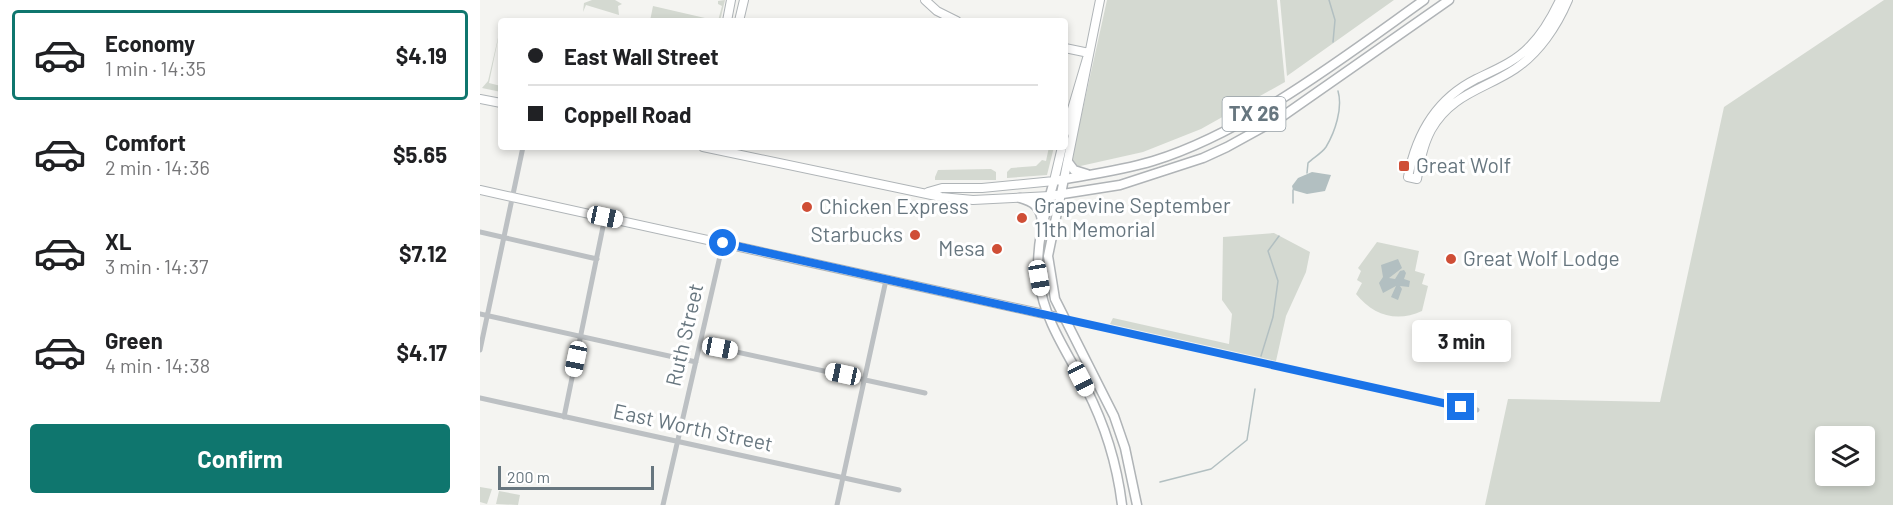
<!DOCTYPE html>
<meta charset="utf-8">
<style>
body{margin:0;font-family:Barlow,sans-serif;background:#f6f6f6;color:#202124;height:100vh;display:flex;flex-direction:column;font-size:22px;white-space:nowrap}
*{box-sizing:border-box;margin:0}
p{font-size:20px;color:#757577}
.icon{flex:none;width:33px;height:33px;fill:none;stroke:currentColor;stroke-width:2;stroke-linecap:round;stroke-linejoin:round}
.map{position:relative;flex:1;overflow:hidden}
.sheet{display:flex;flex-direction:column;background:#fff;width:480px}
.sheet>*{flex:none}
.top-card{position:absolute;left:18px;top:18px;width:570px;height:132px;border-radius:6px;box-shadow:0 3px 9px #0003;display:grid;align-content:center;height:132px;padding:0 30px;background:#fff}
.tools{position:absolute;left:1335px;top:426px;display:grid;gap:12px}
.tools a{display:grid;place-items:center;width:60px;height:60px;border-radius:6px;background:#fff;box-shadow:0 3px 9px #0003;font-size:30px}
.scale{position:absolute;left:18px;bottom:15px;width:156px;box-sizing:border-box;padding-left:6px;border:3px solid #67767f;border-top:0;font-size:16px;line-height:21px;white-space:nowrap;color:#67767f;-webkit-text-stroke:4px #fff;paint-order:stroke}
.end{position:absolute;width:27px;height:27px;margin:-14px;border:8px solid #1a73e8;background:#fff;box-shadow:0 0 0 3px #fff}
.from{border-radius:50%}
.bubble{position:absolute;height:42px;border-radius:6px;background:#fff;box-shadow:0 3px 9px #0003;font-size:20px;font-weight:700;line-height:42px;text-align:center}
.car{position:absolute;width:18px;height:36px;margin:-18px -9px;border-radius:8px;box-shadow:0 0 4px 2px #0007;background:linear-gradient(#fff 24%,#345 0 40%,#fff 0 76%,#345 0 86%,#fff 0)}
.top-card b{display:flex;align-items:center;gap:21px;height:57px;font-size:22px}
.top-card b+b{border-top:2px solid #e0e0e0}
.top-card i{width:15px;height:15px;background:#202124}
ul{padding:10px 0 0;list-style:none}
li{display:flex;align-items:center;gap:18px;height:90px;margin:0 12px 9px;padding:0 18px;border:3px solid transparent;border-radius:6px}
li div{flex:1}
li b{display:block;font-size:22px}
li em{font-style:normal;font-weight:700}
li.on{border-color:#0f766e}
li>.icon{width:54px;height:54px;stroke-width:1.5}
.button{display:flex;gap:12px;margin-top:auto;padding:12px 30px}
.button a{flex:1;height:69px;border-radius:6px;background:#0f766e;color:#fff;font-size:24px;font-weight:700;line-height:69px;text-align:center}
main{display:flex;flex:1;min-height:0}
.map>svg:first-child{display:block}
.green{fill:#d4d9d1;fill-rule:evenodd}
.water{fill:#b2bfc1}
.lines{fill:none;stroke-linecap:round;stroke-linejoin:round}
.stream{stroke:#b2bfc1;stroke-width:1.5}
.secondary-casing{stroke:#afb4b7;stroke-width:10}
.primary-casing{stroke:#b0b4b7;stroke-width:11}
.street{stroke:#bcc0c3;stroke-width:5}
.secondary{stroke:#fff;stroke-width:8}
.primary{stroke:#fff;stroke-width:8}
.route{stroke:#1a73e8;stroke-width:8}
.poi-dot{fill:#cf4e36;stroke:#fff;stroke-width:2}
.labels{text-anchor:middle;stroke-width:6;stroke-linejoin:round;paint-order:stroke}
.shield{fill:#fff;stroke:#959fa5;stroke-width:1.5}
.shield-label{font-size:20px;font-weight:bold;fill:#67767f}
.poi-label{font-size:21px;fill:#67767f;stroke:#fff;text-anchor:start}
.street-label{font-size:21px;fill:#67767f;stroke:#fff}
</style>
<main>
<section class="sheet">
<ul>
<li class="on"><svg class="icon" aria-label="car" viewBox="0 0 24 24"><path d="M5 17H2v-5l4-1 3-4h7l3 4 3 1v5h-3M9 17h6M6 11h13"/><circle cx="7" cy="17" r="2"/><circle cx="17" cy="17" r="2"/></svg><div><b>Economy</b><p>1 min · 14:35</p></div><em>$4.19</em></li>
<li><svg class="icon" aria-label="car" viewBox="0 0 24 24"><path d="M5 17H2v-5l4-1 3-4h7l3 4 3 1v5h-3M9 17h6M6 11h13"/><circle cx="7" cy="17" r="2"/><circle cx="17" cy="17" r="2"/></svg><div><b>Comfort</b><p>2 min · 14:36</p></div><em>$5.65</em></li>
<li><svg class="icon" aria-label="car" viewBox="0 0 24 24"><path d="M5 17H2v-5l4-1 3-4h7l3 4 3 1v5h-3M9 17h6M6 11h13"/><circle cx="7" cy="17" r="2"/><circle cx="17" cy="17" r="2"/></svg><div><b>XL</b><p>3 min · 14:37</p></div><em>$7.12</em></li>
<li><svg class="icon" aria-label="car" viewBox="0 0 24 24"><path d="M5 17H2v-5l4-1 3-4h7l3 4 3 1v5h-3M9 17h6M6 11h13"/><circle cx="7" cy="17" r="2"/><circle cx="17" cy="17" r="2"/></svg><div><b>Green</b><p>4 min · 14:38</p></div><em>$4.17</em></li>
</ul>
<div class="button"><a>Confirm</a></div>
</section>
<div class="map">
<svg width="1413" height="505" viewBox="0 0 1413 505">
<rect width="100%" height="100%" fill="#f4f4f1"/>
<path class="green" d="M112,0H135L142,4L138,6L139,15L106,5L103,12L104,3Z
M245,0L240,21H170L173,6L238,21L242,6L238,4V1Z
M627,0H797L805,82L721,129L663,152L596,167L592,158Z
M800,0H914L807,76Z
M1404,0H1413V505H1005L1028,399L1180,402L1244,107ZM1346,436H1384V476H1346Z
M21,25L9,83L21,86V92L2,88L8,81Z
M569,147H574L567,175L527,178V172L531,168L556,166L562,160L566,161Z
M511,169L516,172V180H455V177L458,170Z
M794,233L830,252L826,272L806,316L796,361L630,324L633,318L749,344L752,314L742,300L743,237Z
M897,242L939,251L935,271L945,274L942,284L948,286L942,311C916,323 893,315 876,294L882,283L877,280L881,271L878,268Z
M0,487L12,489L7,504L0,502Z
M19,491L40,495L38,505L16,504Z"/>
<path class="water" d="M832,172L851,175L845,191L827,194L813,190L812,186L818,178Z
M918,259L922,268L909,278L915,279L920,271L924,270L926,273L924,279L930,281L929,287L920,286L922,289L918,300L911,297L916,286L903,293L899,283L903,277L901,265Z"/>
<g class="lines">
<path class="stream" d="M849,0L855,20L853,42
M827,173L828,163C833,158 842,153 846,147C855,132 863,108 858,91
M813,203V190
M781,356L793,317L798,281L788,251L799,236
M680,482L731,469L767,440L775,389"/>
<defs>
<path id="secondary" d="M445,0L457,11L477,21
M1080,0C1072,17 1063,33 1050,46C1035,62 1015,70 996,79C956,99 936,134 928,177L937,179C940,162 943,145 951,130C971,94 1005,89 1035,69C1059,53 1077,26 1088,0
M247,21L251,0
M259,21L264,0
M585,48L609,53
M0,99L21,103
M585,133L608,55
M223,147L461,197L493,200L570,196
M584,179L620,0
M0,190L582,318
M448,192L462,188H502L574,181L582,147"/>
<path id="primary" d="M588,162L594,170L607,174
M584,179L568,256L575,299L634,416L645,448L657,505
M570,196L640,185L723,158L747,147L803,116L969,0
M540,198C554,202 560,207 562,221
M642,505C637,464 625,425 606,388C587,352 564,320 559,280C555,246 565,213 574,181C607,175 640,171 673,161C767,132 864,57 944,0"/>
</defs>
<use href="#secondary" class="secondary-casing"/>
<use href="#primary" class="primary-casing"/>
<path class="street" d="M0,232L117,259
M0,314L216,362
M586,319L997,410
M220,344L445,393
M0,350L43,147
M0,398L419,490
M84,417L125,217
M183,505L243,243
M357,505L406,280"/>
<use href="#secondary" class="secondary"/>
<use href="#primary" class="primary"/>
</g>
<g class="lines">
<path class="route" d="M243,243L981,407"/>
</g>
<g class="poi-dot">
<rect x="918" y="160" width="12" height="12" rx="3"/>
<circle cx="327" cy="207" r="6"/>
<circle cx="542" cy="218" r="6"/>
<circle cx="435" cy="235" r="6"/>
<circle cx="517" cy="249" r="6"/>
<circle cx="971" cy="259" r="6"/>
</g>
<g class="labels">
<rect class="shield" x="742.5" y="97" width="63" height="34" rx="4.5"/>
<g class="shield-label">
<text x="774" y="121">TX 26</text>
</g>
<g class="poi-label">
<text x="936" y="173">Great Wolf</text>
<text x="554" y="213">Grapevine September<tspan x="554" dy="24">11th Memorial</tspan></text>
<text x="339" y="214">Chicken Express</text>
<text x="423" y="242" text-anchor="end">Starbucks</text>
<text x="505" y="256" text-anchor="end">Mesa</text>
<text x="983" y="266">Great Wolf Lodge</text>
</g>
<g class="street-label">
<text transform="translate(205 335) rotate(-77)" y="7">Ruth Street</text>
<text transform="translate(213 428) rotate(12)" y="7">East Worth Street</text>
</g>
</g>
</svg>
<div class="tools">
<a><svg class="icon" aria-label="layers" viewBox="0 0 24 24"><path d="M12 4l9 5-9 5-9-5zM3 14l9 5 9-5"/></svg></a>
</div>
<div class="scale">200 m</div>
<i class="end from" style="left:243px;top:243px"></i>
<i class="end" style="left:981px;top:407px"></i>
<div class="bubble" style="left:932px;top:320px;width:99px">3 min</div>
<i class="car" style="left:125px;top:217px;rotate:102deg"></i>
<i class="car" style="left:559px;top:278px;rotate:170deg"></i>
<i class="car" style="left:240px;top:348px;rotate:101deg"></i>
<i class="car" style="left:96px;top:359px;rotate:192deg"></i>
<i class="car" style="left:363px;top:374px;rotate:282deg"></i>
<i class="car" style="left:601px;top:379px;rotate:153deg"></i>
<div class="top-card">
<b><i class="from"></i>East Wall Street</b>
<b><i></i>Coppell Road</b>
</div>
</div>
</main>
